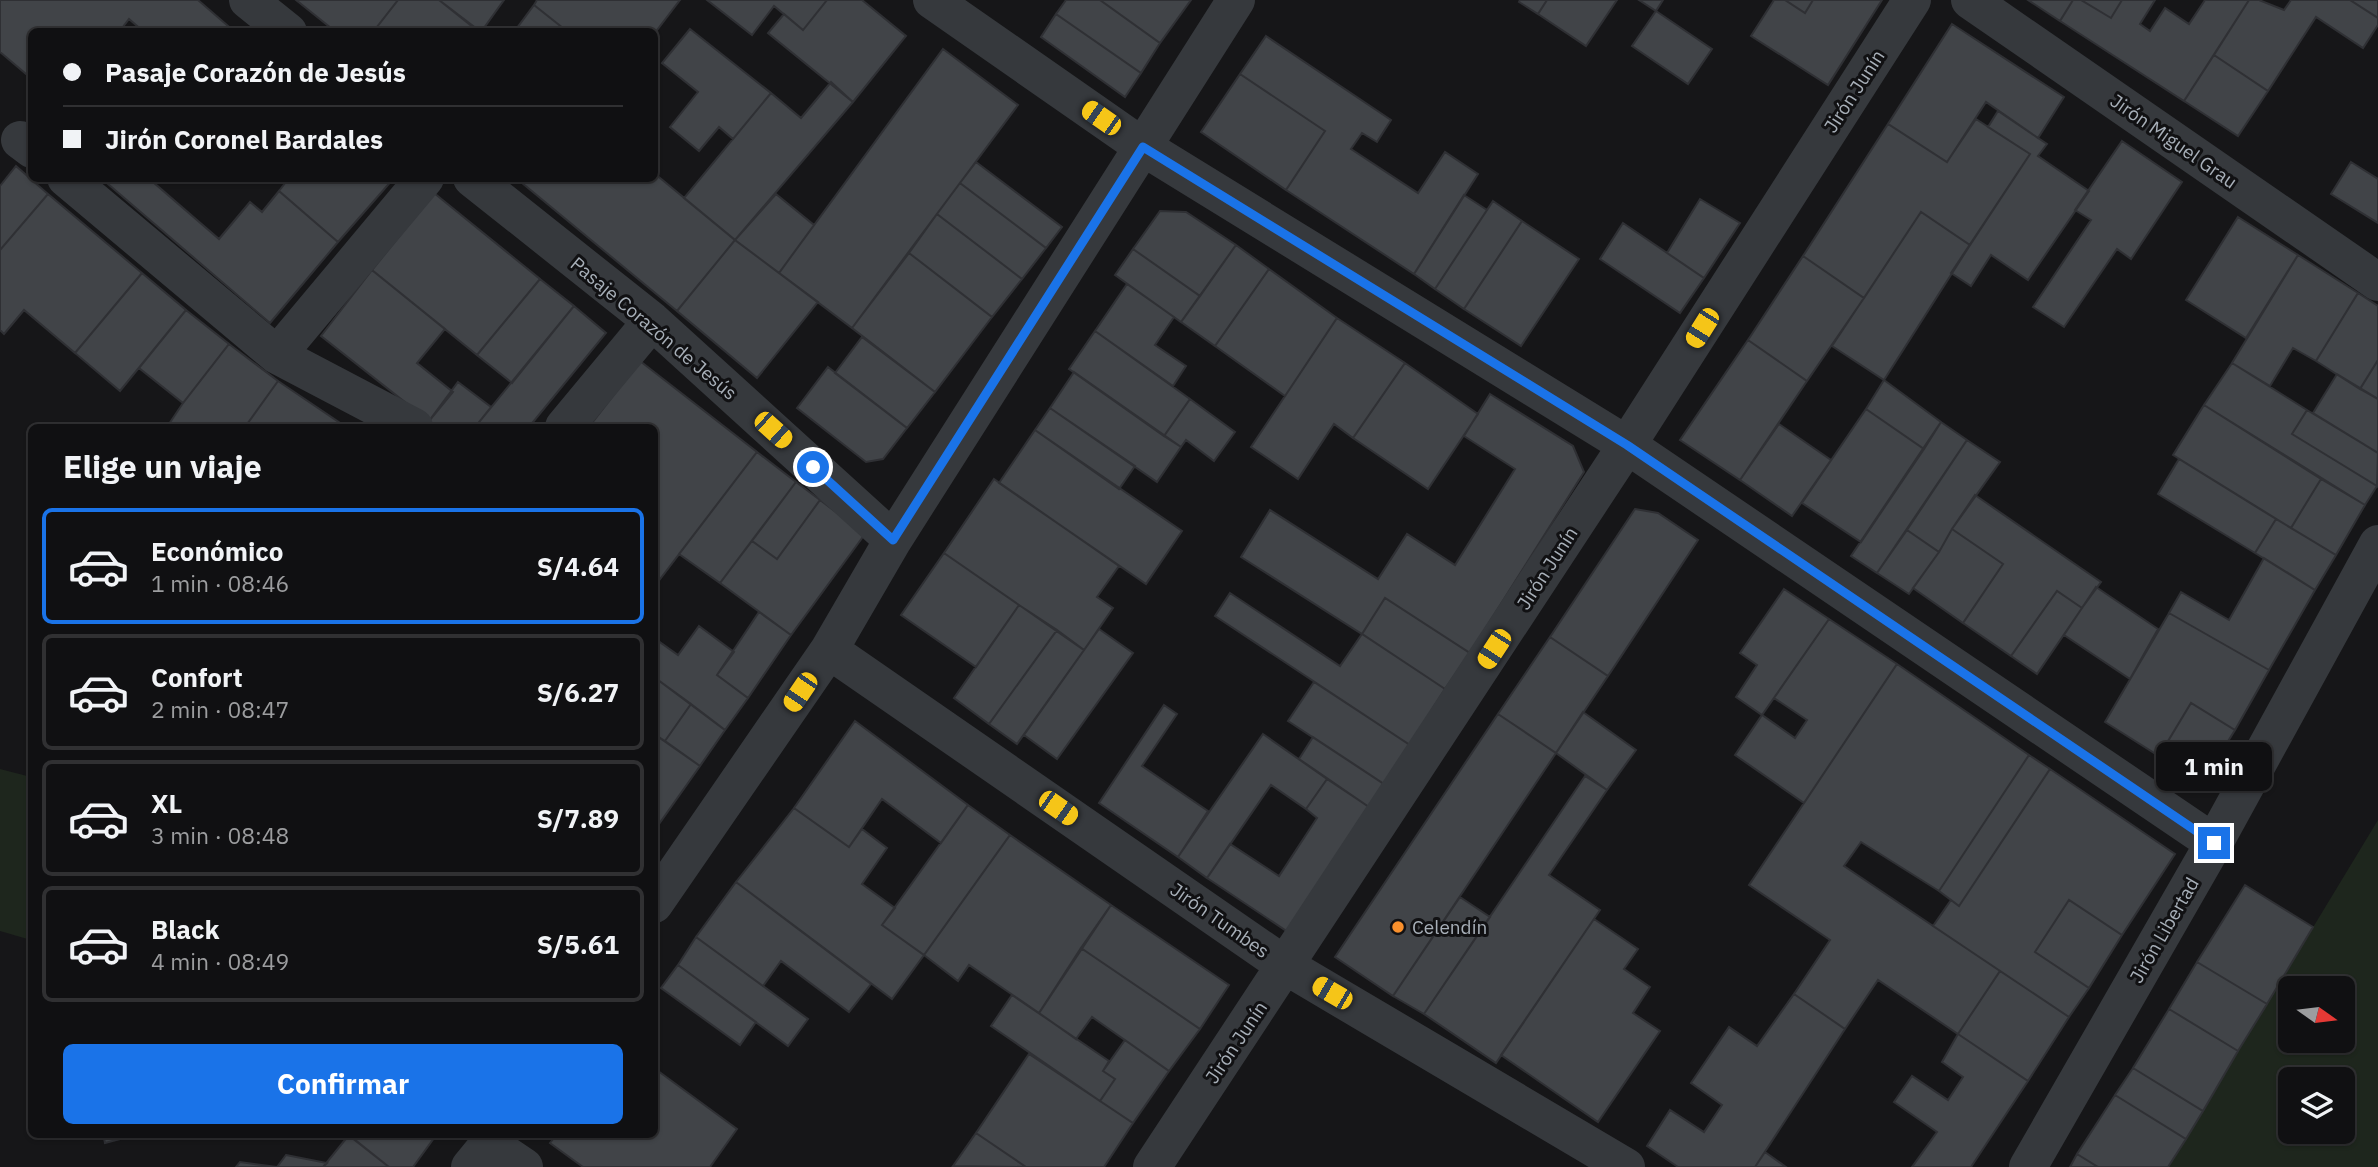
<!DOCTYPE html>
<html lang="es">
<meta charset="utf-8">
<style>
body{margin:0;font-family:"IBM Plex Sans",sans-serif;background:#1e1e20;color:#f1f3f6;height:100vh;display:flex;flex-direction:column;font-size:26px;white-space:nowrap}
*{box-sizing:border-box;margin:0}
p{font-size:23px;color:#9c9d9f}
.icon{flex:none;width:38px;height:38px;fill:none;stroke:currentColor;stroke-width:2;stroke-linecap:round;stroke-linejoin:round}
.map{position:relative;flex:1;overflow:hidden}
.details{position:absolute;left:28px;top:424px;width:630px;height:714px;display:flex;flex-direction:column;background:#101012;border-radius:10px;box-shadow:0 2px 5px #0004,0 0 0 2px #303032}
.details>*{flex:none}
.banner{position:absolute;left:28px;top:28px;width:630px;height:154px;border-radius:10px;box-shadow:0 2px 5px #0004,0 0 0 2px #303032;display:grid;align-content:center;height:154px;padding:0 35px;background:#101012}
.needle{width:46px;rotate:104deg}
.fabs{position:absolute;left:2278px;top:976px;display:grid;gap:14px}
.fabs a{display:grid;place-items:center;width:77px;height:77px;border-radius:10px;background:#101012;box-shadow:0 2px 5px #0004,0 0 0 2px #303032;font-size:35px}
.end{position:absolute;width:32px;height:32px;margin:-16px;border:9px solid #1a73e8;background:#fff;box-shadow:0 0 0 4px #fff}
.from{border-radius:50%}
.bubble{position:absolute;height:49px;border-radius:10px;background:#101012;box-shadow:0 2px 5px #0004,0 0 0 2px #303032;font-size:23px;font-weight:700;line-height:49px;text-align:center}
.car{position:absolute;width:21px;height:42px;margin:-21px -10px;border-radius:9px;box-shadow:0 0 5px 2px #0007;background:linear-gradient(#f5c518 24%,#345 0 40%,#f5c518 0 76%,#345 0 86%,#f5c518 0)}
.banner b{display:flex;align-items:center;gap:24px;height:66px;font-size:26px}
.banner b+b{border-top:2px solid #303032}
.banner i{width:18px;height:18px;background:#f1f3f6}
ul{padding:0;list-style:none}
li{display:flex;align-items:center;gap:21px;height:116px;margin:0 14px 10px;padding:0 21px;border:4px solid #303032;border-radius:10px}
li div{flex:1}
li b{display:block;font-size:26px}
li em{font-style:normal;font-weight:700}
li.active{border-color:#1a73e8}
li>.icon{width:63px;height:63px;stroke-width:1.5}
h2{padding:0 35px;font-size:32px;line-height:84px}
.action{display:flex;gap:14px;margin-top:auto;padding:14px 35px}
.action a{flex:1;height:80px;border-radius:10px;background:#1a73e8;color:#fff;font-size:28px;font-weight:700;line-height:80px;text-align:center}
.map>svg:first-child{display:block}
.green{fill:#1e261d;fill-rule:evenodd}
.building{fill:#414448;stroke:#2f3034;stroke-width:2}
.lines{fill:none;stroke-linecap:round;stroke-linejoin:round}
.street{stroke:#36393d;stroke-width:38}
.route{stroke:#1a73e8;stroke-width:9}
.poi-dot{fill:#f9902c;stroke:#111113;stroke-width:2.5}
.labels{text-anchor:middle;stroke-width:6;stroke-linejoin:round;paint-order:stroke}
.street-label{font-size:19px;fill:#a7afb8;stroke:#111113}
.poi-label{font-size:19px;fill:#a7afb8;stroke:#111113;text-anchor:start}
</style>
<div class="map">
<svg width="2378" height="1167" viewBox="0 0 2378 1167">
<rect width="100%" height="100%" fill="#161618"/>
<path class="green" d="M0,769L31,777V940L0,931Z
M2378,820V1167H2168ZM2291,989H2343V1041H2291ZM2291,1080H2343V1132H2291Z"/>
<path class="building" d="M0,0H198L235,32H144L129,19L119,32H32V79L0,52Z
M296,0H398L373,32H336Z
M398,0H439L479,32H373Z
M439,0H504L481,32Z
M537,0H680L654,34V32H568L534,5Z
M707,0H827L803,30L774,6L752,35Z
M827,0H862L906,36L853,102L768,33L784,14L803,30Z
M1066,0H1100L1160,43L1141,73L1056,14Z
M1100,0H1191L1160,43Z
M1520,0H1547L1538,14L1519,2Z
M1547,0H1617L1586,46L1538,14Z
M1639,0H1663L1656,11Z
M1774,0H1785L1805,13L1813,0H1882L1828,85L1751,36Z
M1785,0H1813L1805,13Z
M2028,0H2073L2060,21Z
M2073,0H2081L2111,18L2122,0H2155L2140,24L2150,31L2165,8L2189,24L2205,0H2249L2184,101L2060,21Z
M2081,0H2122L2111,18Z
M2249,0H2259L2284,10L2291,0H2350L2378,18V25L2363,48L2316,17L2268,91L2214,55Z
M2350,0H2378V18Z
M534,5L568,32H514Z
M1656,11L1712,49L1688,84L1632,46Z
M1056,14L1141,73L1125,97L1041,37Z
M1952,24L2064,97L2038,138L1986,102L1947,162L1888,124Z
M690,29L771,93L733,139L719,127L699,151L670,127L698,92L662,63Z
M1266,36L1391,120L1377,142L1362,133L1351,149L1418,193L1445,152L1478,174L1414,274L1286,190L1325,131L1240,74Z
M943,49L1018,105L852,328L779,273Z
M2214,55L2268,91L2238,136L2184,101Z
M1240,74L1325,131L1286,190L1201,132Z
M831,82L853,102L735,240L684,198L771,93L801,118Z
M1998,111L2047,144L2038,156L2089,191L2028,280L1991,255L1971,286L1951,273L2030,154L1988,127Z
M1976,119L2030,154L1970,245L1921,212L1864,298L1803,256L1888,124L1947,162Z
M2122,141L2182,182L2131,259L2117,249L2064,327L2033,307L2091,220L2075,210Z
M976,162L1062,227L1046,248L960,183Z
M2351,162L2378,179V223L2331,194Z
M16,166L48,194L0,250V186Z
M654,173L735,240L677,311L516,178H654Z
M101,178H156L153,182L219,239L250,202L262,212L279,191L338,242L270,323Z
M289,178H394L338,242L279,191Z
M960,183L1046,248L1022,279L937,214Z
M434,193L540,279L477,355L372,270Z
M48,194L142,273L75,353L24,310L4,334L0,330V250Z
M776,194L814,225L779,273L735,240Z
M1464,195L1487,210L1435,289L1414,274Z
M1700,199L1740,223L1704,278L1667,253Z
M1493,201L1522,221L1464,309L1435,289Z
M1160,211L1186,212L1236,245L1200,296L1133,249Z
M1921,212L1970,245L1884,380L1832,346Z
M937,214L1022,279L992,317L909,253Z
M2238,217L2298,255L2246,338L2186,300Z
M1522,221L1579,259L1521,346L1464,309Z
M1623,223L1704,278L1680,313L1600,259Z
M735,240L818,302L757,378L677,311Z
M1236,245L1269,269L1215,346L1181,322Z
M1133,249L1200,296L1181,322L1115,275Z
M909,253L992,317L935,392L852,328Z
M2298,255L2358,293L2316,361L2293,348L2270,386L2232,363Z
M1803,256L1864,298L1807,381L1748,340Z
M1269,269L1337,318L1285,396L1215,346Z
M372,270L445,329L417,363L453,392L429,421L321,336Z
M142,273L186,310L120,391L75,353Z
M540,279L574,306L512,383L477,355Z
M1127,284L1174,317L1155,345L1186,366L1173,386L1095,331Z
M2358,293L2378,306V360L2360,389L2316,361Z
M574,306L606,333L529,427H475Z
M186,310L229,344L183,403L139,368Z
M1337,318L1405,363L1353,438L1334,424L1298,479L1251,447Z
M1095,331L1190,399L1164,436L1069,369Z
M862,337L935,392L907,428L835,373Z
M1748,340L1807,381L1740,480L1680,440Z
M229,344L278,381L245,427H167L183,403Z
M2378,360V399L2360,389Z
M640,361L757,452L654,587V427H589Z
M1405,363L1478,414L1428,489L1353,438Z
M2232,363L2307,410L2292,434L2377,486L2365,505L2204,405Z
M828,367L907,428L883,459L866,462L797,408Z
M1074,372L1181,447L1157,482L1050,408Z
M2337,374L2378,399V453L2313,413Z
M1884,380L1941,422L1924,449L1866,409Z
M278,381L343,425L341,427H245Z
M458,382L491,407L475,427H437L429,421Z
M1490,394L1573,446L1584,472L1470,653L1385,598L1362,634L1241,557L1270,510L1378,579L1407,534L1455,565L1515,469L1464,436Z
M1190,399L1235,432L1214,461L1186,440L1181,447L1164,436Z
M2204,405L2321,479L2291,528L2173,455Z
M1050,408L1135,466L1119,489L1035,430Z
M1866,409L1924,449L1861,542L1802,503Z
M2307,410L2378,453L2377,486L2292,434Z
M1941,422L1967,440L1877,573L1851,556Z
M1779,424L1831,460L1792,516L1740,480Z
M1035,430L1182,531L1146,584L999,483Z
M1967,440L2000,462L1952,529L1939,552L1907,530Z
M757,452L796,482L720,583L679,554Z
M2179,459L2276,519L2255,553L2158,494Z
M994,479L1119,566L1097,597L1113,608L1084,650L944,553Z
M2321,479L2365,505L2336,555L2291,528Z
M796,482L820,500L777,559L752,541Z
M1975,495L2101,582L2082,608L2057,591L2011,656L1963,623L2003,564L1952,529Z
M820,500L865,534L791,635L720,583L752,541L777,559Z
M1635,509L1658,513L1698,540L1608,676L1550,637Z
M2276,519L2336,555L2315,590L2255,553Z
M1952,529L2003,564L1963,623L1913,588L1939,552Z
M1907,530L1939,552L1909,594L1877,573Z
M944,553L1019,605L976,667L901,615Z
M2264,558L2315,590L2269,670L2169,613L2181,592L2229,620Z
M2096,587L2158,629L2130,679L2064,635Z
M1784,589L1829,619L1762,715L1736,697L1757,665L1740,653Z
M2057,591L2082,608L2037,674L2011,656Z
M1230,593L1340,666L1362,634L1445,689L1410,745L1215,616Z
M1385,598L1470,653L1445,689L1362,634Z
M1019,605L1057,630L989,724L954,698Z
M759,612L791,635L748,698L717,675Z
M2169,613L2269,670L2235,730L2191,703L2159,756L2105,722Z
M1829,619L1897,664L1804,803L1735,755L1762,715L1795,738L1807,720L1774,698Z
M699,626L734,652L717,675L748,698L725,730L654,677V638L678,655Z
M1099,629L1133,653L1057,759L1024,735Z
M1057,630L1084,650L1017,744L989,724Z
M1550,637L1608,676L1556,753L1498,714Z
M1897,664L2029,755L1939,891L1861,842L1844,866L2000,971L1958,1034L1878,980L1845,1029L1794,994L1830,940L1749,885Z
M654,677L691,704L665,741L654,734Z
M1314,682L1410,745L1384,784L1288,721Z
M2191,703L2235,730L2202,783L2159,756Z
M691,704L725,730L700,766L665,741Z
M1164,705L1177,714L1142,766L1208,811L1178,857L1099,803Z
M1583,712L1636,750L1607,790L1556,753Z
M1498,714L1556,753L1393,996L1335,957Z
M855,721L968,805L941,843L882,799L849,847L794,808Z
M654,734L700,766L654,831Z
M1263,734L1327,779L1306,809L1271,785L1207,878L1178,857Z
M1313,737L1384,784L1369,807L1299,759Z
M2029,755L2050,769L1959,906L1939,891Z
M2050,769L2175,854L2122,935L2069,900L2035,952L2089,988L2069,1017L1933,926L1951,900L1959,906Z
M1585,776L1607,790L1549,875L1600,910L1496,1063L1424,1014Z
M1327,779L1369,807L1288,932L1207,878L1230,844L1279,876L1317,818L1306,809Z
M968,805L1010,835L924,955L882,925Z
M794,808L849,847L862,829L887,848L862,884L895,908L882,925L924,955L892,999L736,882Z
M1010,835L1111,905L1039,1013L969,965L958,981L924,955Z
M736,882L871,984L849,1012L781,961L763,986L696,937Z
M2245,885L2313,927L2267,1004L2197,962Z
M1460,897L1490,917L1424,1014L1393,996Z
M2069,900L2122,935L2089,988L2035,952Z
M1111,905L1229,985L1200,1029L1081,948Z
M1594,919L1638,949L1624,969L1650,987L1633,1013L1660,1031L1598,1122L1501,1055Z
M696,937L808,1019L788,1046L678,965Z
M1081,948L1200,1029L1169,1071L1092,1017L1076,1039L1039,1013Z
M2197,962L2267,1004L2238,1051L2169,1009Z
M678,965L756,1022L740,1045L661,988Z
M2000,971L2069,1017L2028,1081L1958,1034Z
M1794,994L1845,1029L1755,1167H1678L1647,1146L1670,1110L1704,1132L1722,1105L1691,1083L1729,1027L1757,1046Z
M1012,995L1109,1061L1103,1071L1115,1079L1100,1101L991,1026Z
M2169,1009L2238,1051L2203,1111L2133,1068Z
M1958,1034L2028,1081L1971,1167H1912L1937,1132L1894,1102L1912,1076L1948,1100L1963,1077L1942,1062Z
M1125,1040L1169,1071L1133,1123L1100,1101L1115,1079L1103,1071Z
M1029,1054L1133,1123L1104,1167H1026L976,1133Z
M654,1068L737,1129L710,1167H583L550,1143L557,1134H654Z
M2133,1068L2203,1111L2186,1139L2115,1095Z
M2115,1095L2186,1139L2168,1167H2098L2077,1154Z
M976,1133L1026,1167L953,1166Z
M103,1134H139L105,1143Z
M347,1134H437L413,1167H389Z
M349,1135L389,1167H323Z
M1765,1152L1786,1167H1755Z
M2077,1154L2098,1167H2070Z
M286,1155L327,1163L323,1167H236L240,1162L277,1167Z"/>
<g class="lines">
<path class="street" d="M248,0L288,32
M932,0L1143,147L1627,445L2214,843
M1970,0L2378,282
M20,140L32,149
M66,178L277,355L414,427
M472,178L652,321L893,540
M277,355L425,178
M564,427L652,321
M829,650L1286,966L1626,1167
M654,904L829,650L893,540L1236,0
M490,1144L524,1167
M470,1167L497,1134
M1152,1167L1627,445L1912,0
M2028,1167L2214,843L2378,544"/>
</g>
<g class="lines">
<path class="route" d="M813,467L893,540L1143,147L1627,445L2214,843"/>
</g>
<circle class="poi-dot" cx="1398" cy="927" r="7"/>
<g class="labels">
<g class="street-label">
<text transform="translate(1854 91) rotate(-57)" y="7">Jirón Junín</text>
<text transform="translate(2174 141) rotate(35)" y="7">Jirón Miguel Grau</text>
<text transform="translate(654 328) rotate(40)" y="7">Pasaje Corazón de Jesús</text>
<text transform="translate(1547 568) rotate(-57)" y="7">Jirón Junín</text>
<text transform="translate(1220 920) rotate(35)" y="7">Jirón Tumbes</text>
<text transform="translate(2164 930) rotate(-60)" y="7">Jirón Libertad</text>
<text transform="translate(1236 1042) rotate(-56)" y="7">Jirón Junín</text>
</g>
<g class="poi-label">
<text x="1412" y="934">Celendín</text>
</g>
</g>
</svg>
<div class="fabs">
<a><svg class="needle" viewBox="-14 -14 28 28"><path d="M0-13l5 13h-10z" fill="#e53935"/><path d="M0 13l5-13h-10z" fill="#9c9d9f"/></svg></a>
<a><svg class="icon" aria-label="layers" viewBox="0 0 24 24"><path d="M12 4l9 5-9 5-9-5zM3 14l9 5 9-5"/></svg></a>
</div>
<i class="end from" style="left:813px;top:467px"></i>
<i class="end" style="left:2214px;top:843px"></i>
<div class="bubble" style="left:2156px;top:742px;width:116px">1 min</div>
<i class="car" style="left:1101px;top:118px;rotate:305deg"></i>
<i class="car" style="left:1702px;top:328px;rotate:212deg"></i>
<i class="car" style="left:773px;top:430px;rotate:132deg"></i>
<i class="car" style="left:1494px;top:649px;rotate:213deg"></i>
<i class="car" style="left:800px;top:692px;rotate:214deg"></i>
<i class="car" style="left:1058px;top:808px;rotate:125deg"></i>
<i class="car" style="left:1332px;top:993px;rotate:300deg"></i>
<div class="banner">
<b><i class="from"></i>Pasaje Corazón de Jesús</b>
<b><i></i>Jirón Coronel Bardales</b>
</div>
<section class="details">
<h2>Elige un viaje</h2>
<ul>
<li class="active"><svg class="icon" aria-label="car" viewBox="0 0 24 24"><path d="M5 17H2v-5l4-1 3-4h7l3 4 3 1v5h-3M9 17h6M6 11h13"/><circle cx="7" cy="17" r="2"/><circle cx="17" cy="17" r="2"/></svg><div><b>Económico</b><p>1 min · 08:46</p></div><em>S/4.64</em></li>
<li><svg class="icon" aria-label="car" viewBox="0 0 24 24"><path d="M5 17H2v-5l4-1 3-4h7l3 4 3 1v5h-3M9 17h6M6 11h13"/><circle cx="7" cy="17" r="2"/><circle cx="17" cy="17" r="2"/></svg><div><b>Confort</b><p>2 min · 08:47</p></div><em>S/6.27</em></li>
<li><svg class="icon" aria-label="car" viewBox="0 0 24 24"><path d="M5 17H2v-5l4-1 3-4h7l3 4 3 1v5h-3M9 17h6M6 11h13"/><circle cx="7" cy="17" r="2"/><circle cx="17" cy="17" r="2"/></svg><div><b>XL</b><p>3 min · 08:48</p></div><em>S/7.89</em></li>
<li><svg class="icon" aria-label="car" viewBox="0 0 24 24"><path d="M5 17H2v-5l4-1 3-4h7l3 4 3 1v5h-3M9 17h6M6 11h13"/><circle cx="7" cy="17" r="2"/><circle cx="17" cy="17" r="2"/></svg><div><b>Black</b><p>4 min · 08:49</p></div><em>S/5.61</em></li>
</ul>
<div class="action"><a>Confirmar</a></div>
</section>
</div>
